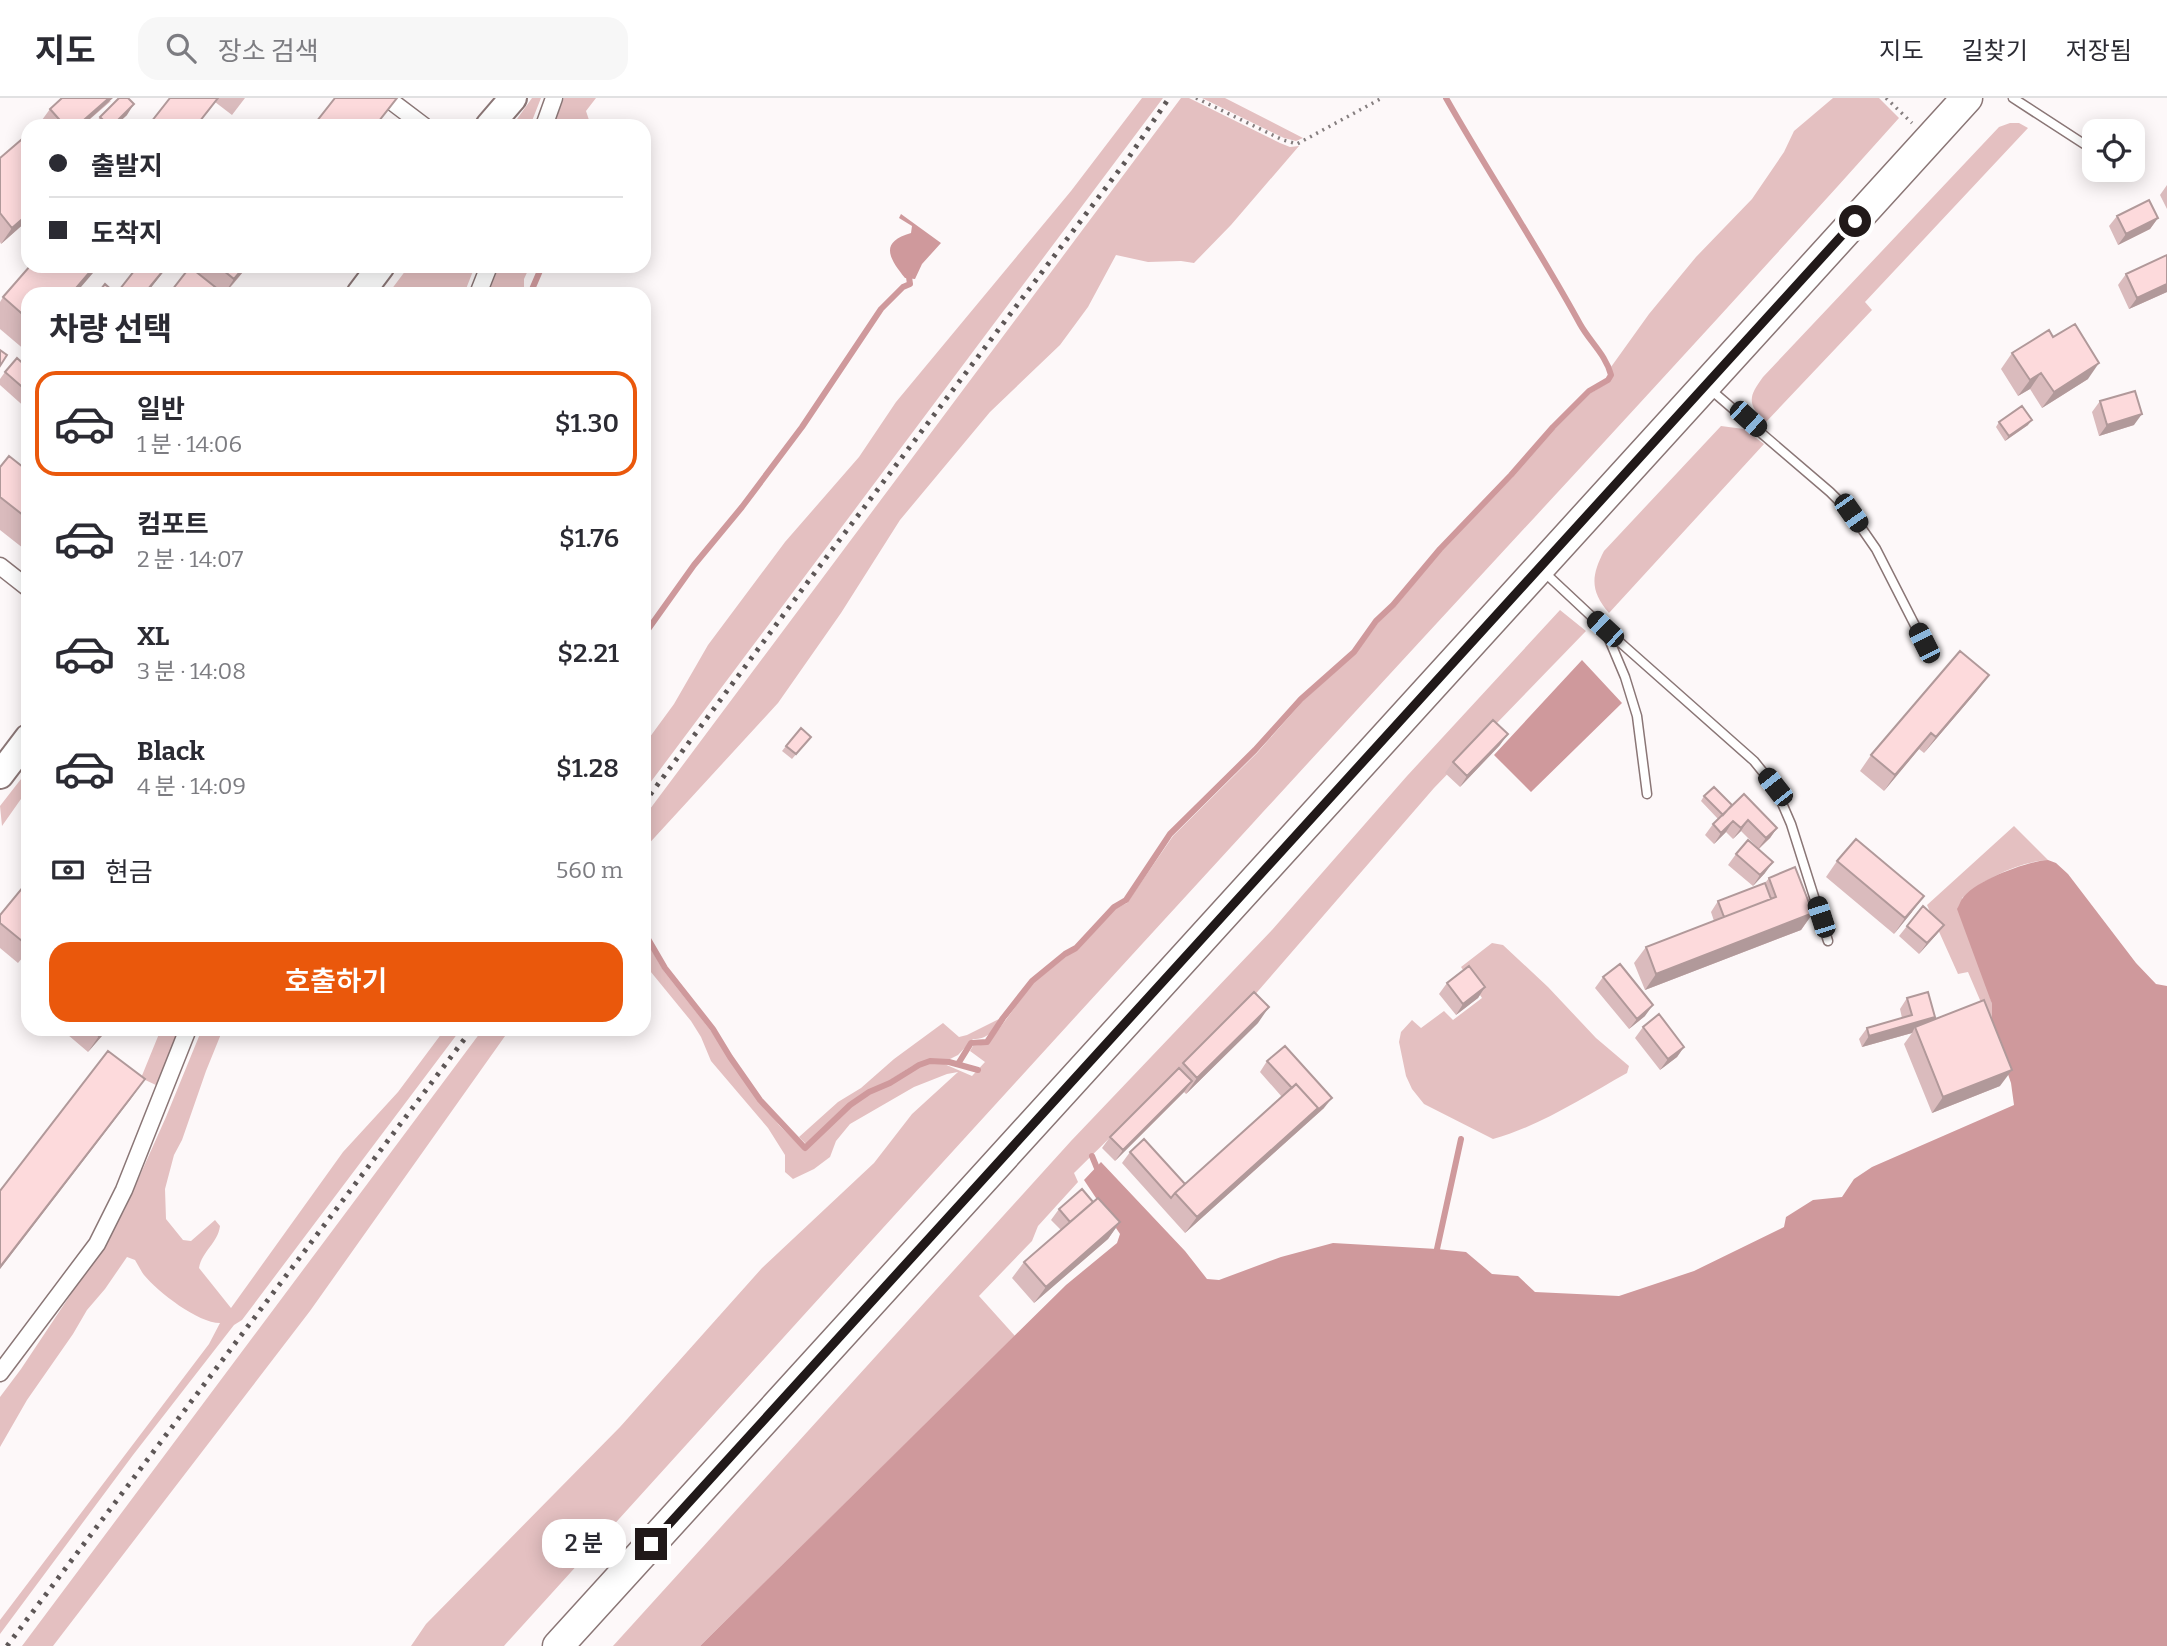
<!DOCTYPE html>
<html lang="ko">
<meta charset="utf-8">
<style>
body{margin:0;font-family:Bitter,"Noto Sans KR",serif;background:#f7f7f7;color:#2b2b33;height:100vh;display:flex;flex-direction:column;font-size:26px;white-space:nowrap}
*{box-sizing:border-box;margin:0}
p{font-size:23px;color:#7c7c81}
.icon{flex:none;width:38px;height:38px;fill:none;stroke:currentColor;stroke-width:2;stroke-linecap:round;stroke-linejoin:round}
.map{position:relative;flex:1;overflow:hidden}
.sheet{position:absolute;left:21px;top:189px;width:630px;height:749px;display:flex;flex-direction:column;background:#fff;border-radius:21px;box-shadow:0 4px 18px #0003}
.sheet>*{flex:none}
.guide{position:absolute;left:21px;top:21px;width:630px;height:154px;border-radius:21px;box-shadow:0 4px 18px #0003;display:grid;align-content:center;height:154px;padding:0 28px;background:#fff}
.buttons{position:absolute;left:2082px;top:21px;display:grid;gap:14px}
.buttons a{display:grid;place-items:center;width:63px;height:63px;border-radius:14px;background:#fff;box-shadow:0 4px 18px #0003;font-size:35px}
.end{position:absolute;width:32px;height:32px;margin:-16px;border:9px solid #211919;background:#fff;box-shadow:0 0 0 4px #fff}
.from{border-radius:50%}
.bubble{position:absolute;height:49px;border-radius:21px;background:#fff;box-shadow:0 4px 18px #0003;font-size:23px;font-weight:600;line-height:49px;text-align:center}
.car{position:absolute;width:21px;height:42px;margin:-21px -10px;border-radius:9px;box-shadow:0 0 5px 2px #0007;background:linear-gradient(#222 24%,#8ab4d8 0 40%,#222 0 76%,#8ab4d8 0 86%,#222 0)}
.guide b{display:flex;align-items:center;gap:24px;height:66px;font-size:26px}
.guide b+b{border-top:2px solid #e1e1e2}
.guide i{width:18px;height:18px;background:#2b2b33}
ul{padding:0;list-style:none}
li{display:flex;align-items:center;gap:21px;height:105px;margin:0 14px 10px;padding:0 14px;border:4px solid transparent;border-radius:21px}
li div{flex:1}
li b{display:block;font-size:26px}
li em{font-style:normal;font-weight:600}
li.selected{border-color:#ea580c}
li>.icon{width:63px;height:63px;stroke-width:1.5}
h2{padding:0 28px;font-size:32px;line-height:84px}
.pay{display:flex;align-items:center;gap:18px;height:77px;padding:0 28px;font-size:26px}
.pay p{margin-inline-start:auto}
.action{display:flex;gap:14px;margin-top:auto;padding:14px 28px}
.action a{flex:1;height:80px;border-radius:21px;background:#ea580c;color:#fff;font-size:28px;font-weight:600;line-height:80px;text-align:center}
header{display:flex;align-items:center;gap:42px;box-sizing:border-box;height:98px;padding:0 35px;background:#fff;border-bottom:2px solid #e1e1e2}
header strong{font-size:33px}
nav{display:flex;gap:38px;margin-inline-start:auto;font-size:24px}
.search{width:490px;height:63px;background:#f7f7f7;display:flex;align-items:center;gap:18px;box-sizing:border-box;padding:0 24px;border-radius:21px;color:#7c7c81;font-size:26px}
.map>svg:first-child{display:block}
.green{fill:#e4c0c1}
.water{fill:#cf999c}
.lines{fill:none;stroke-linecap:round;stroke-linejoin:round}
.stream{stroke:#cf999c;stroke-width:6}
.lane-casing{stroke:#8a7676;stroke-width:11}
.street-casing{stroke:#8a7676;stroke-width:19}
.primary-casing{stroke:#8a7676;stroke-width:30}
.highway-casing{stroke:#8a7676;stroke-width:33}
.path{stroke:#857e7f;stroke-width:3.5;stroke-dasharray:2 5;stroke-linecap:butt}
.lane{stroke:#fff;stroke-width:8}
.street{stroke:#fff;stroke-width:16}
.primary{stroke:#fff;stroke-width:26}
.highway{stroke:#fff;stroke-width:30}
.rail{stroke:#5e5757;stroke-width:5;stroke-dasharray:3.5 7;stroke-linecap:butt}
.wall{fill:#dabbbd}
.shaded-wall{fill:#b1999a}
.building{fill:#fddadc;stroke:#b1999a;stroke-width:2}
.route{stroke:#211919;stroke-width:9}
</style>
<header>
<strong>지도</strong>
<div class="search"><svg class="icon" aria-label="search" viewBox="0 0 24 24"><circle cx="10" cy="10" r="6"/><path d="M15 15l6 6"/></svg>장소 검색</div>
<nav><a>지도</a><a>길찾기</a><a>저장됨</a></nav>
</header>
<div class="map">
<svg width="2167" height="1548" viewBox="0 0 2167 1548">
<rect width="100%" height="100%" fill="#fdf8f9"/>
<path class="green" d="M532,0H541L530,28H512Z
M564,0H596L586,13L591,28H553Z
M1142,0H1163L644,693V647L674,606L708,547L785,444L859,359L896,304L1071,93Z
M1181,0H1189L1280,45L1290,49L1299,48L1231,127L1194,165L1181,163L1148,164L1116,157L1088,209L1060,247L990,314L900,422L841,515L778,605L644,751V719Z
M1202,0H1225L1303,40L1296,43L1284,40Z
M1833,0H1879L1899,20C1686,258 1468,490 1253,725C1002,998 753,1273 504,1548H411L426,1526L620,1329L762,1170L874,1065L912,1016L958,974L947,976L914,989L850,1026L836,1043L830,1059L814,1071L793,1081L785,1074V1057L768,1030L711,963L701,939L691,923L646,868L644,864V839L663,872L711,933L745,984L779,1027L805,1053L851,1009L872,994L892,986L920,968L930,965H942L972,978L985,964L970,953L973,948L988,946L1033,885L1072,854L1078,852L1115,811L1127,805L1173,738L1257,655L1303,603L1356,555L1378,525L1395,509L1442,452L1513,379L1555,331L1591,295L1609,284L1613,277L1611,269L1649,216L1696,159L1752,101L1784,54L1794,33Z
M2010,25H2019L2028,30L1865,204L1872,212L1766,324C1746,306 1749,298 1763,279L1999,29Z
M409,168H475L464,196H388Z
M499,168H530L524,181V191L529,194V196H488Z
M1721,328L1744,331L1764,346L1609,515C1590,493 1591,478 1604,453Z
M1560,512L1586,533L1434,690L1252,900L1074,1075L1078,1084L1038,1128L1032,1143L979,1198L1015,1238L700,1548H613L1071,1043L1272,832L1407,678Z
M28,672V691L2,728L0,708Z
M2014,728L2048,762C2018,764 1985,780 1962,800L1992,906V930L1968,874L1958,876L1927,807Z
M1492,845L1503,847L1548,889L1596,940L1629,968L1627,975C1584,999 1540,1028 1493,1041L1424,1006L1412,991L1406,978L1399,944L1401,934L1412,922L1421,930L1444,913L1453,922L1482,900L1461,869Z
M999,921C993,934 988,941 973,941L958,957L950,961L928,962L912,968L887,984L869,992L839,1014L806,1046L799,1039L838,1004L861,990L894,961L943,925L959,939L967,937Z
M161,931H179L158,988L141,980Z
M202,931H223L206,973L182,1042L174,1057L165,1091L166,1121L183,1142L191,1143L215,1122L220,1128C218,1145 202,1153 199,1170L231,1210L343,1054L398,994L445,931H461L242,1222L234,1227L133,1357L0,1536V1522L209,1246L220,1225C198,1225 158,1194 144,1177C141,1173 138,1167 135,1162L127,1159L105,1191L87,1212L73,1236L27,1302L0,1349V1299L21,1271L87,1172L124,1113L166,1019Z
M483,931H510L310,1213L53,1548H22Z"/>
<path class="water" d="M901,116L941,145L922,166L915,181L905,180C888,159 880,144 911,135L912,128L899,120Z
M1582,562L1622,605L1531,694L1494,657Z
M2048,762L2056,765L2068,776L2136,865L2156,886L2167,888V1548H700L1066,1187L1117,1145L1120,1136L1084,1082L1101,1064L1185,1153L1207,1181L1219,1182L1281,1159L1333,1145L1437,1151L1466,1154L1492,1176L1518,1178L1535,1194L1619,1198L1694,1173L1784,1129L1786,1119L1813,1102L1842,1099L1854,1081L1872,1069L2014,1007L2011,985L1992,930V906L1957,811C1959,808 1960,804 1962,801C1974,783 2027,763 2048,762Z"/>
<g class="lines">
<path class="stream" d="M530,196L542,168
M644,537L694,467L742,409L802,329L881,211L903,189L910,186L909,179
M644,834L665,870L713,931L730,959L760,1002L805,1050L850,1007L869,994L890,985L919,967L930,963L949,964L978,972
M958,966L971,945L987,944L1003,920L1032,883L1065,856L1076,850L1114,809L1126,802L1170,736L1255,652L1301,601L1354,554L1376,523L1393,507L1440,451L1511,377L1553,329L1589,293L1608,282L1611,277C1606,257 1590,244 1580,226C1538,149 1489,76 1446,0
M1092,1058L1099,1075
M1437,1151L1461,1041"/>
<defs>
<path id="lane" d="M2013,0L2084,46
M1711,292L1830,394L1851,415L1876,451L1924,545
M1543,473L1605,531L1754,663L1775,689L1791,726L1828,843
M1606,534L1625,579L1637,618L1647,696"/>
<path id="street" d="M387,0L424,28
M544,28L554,0
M478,196L489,168
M0,468L28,490
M0,1275L97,1146L124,1092L188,931"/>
<path id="primary" d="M489,28L513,0
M360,196L381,168
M0,677L28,640"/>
<path id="highway" d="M558,1548L1967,0"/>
</defs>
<use href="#lane" class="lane-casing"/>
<use href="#street" class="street-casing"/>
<use href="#primary" class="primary-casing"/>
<use href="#highway" class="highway-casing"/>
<path class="path" d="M1196,0L1283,42L1297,46L1382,0
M1886,0L1912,25"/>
<use href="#lane" class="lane"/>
<use href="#street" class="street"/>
<use href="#primary" class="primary"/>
<use href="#highway" class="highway"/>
<path class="rail" d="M644,705L810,481L1129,59L1169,0
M7,1548L472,931"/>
</g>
<path class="wall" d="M170,0H245L232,17L215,4L207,15Z
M111,3L82,28H48L42,22L50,11Z
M127,17L115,28H93L100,19Z
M28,36V122L1,146L0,144V60Z
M2167,87V111L2160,97Z
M2117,118L2158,120L2150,131L2118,147L2109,128Z
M2167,157V194L2129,211L2118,187L2126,176Z
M178,168H248L225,196H169L186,175Z
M28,196V250L26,253L0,231V204L3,199Z
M2053,239L2088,281L2042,310L2030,291L2018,298L2001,271L2012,255Z
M28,270V312L0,287V281L5,274Z
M2100,303L2134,327L2099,338L2092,314Z
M1999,324L2028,327L2005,343L1996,329Z
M0,369L28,373V454L0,432Z
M1977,593L1924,655L1919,651L1884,693L1860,673L1871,657Z
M811,639L792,661L782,653L786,648Z
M1500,647L1460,689L1445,675L1453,664Z
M1704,698L1732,707L1777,730L1770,740L1759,751L1765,775L1753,788L1728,767L1736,756L1757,749L1741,733L1733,741L1726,734L1714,746L1705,737L1713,726L1718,721L1701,703Z
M1837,763L1912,814L1894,836L1826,779Z
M1769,780L1813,815L1801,832L1645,892L1634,865L1646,849L1714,823L1711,814L1718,803L1765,785Z
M28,783V853L18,865L0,850V817Z
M1944,827L1936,837L1919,856L1899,838L1907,828Z
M1603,879L1645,918L1629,931L1595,890Z
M1447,885L1485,889L1478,900L1456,917L1439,896Z
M1907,900L1935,919L1933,922L2000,988L1932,1015L1904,946L1912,935L1862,949L1859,941L1867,930L1902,920L1900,911Z
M1258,925L1186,996L1184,994L1115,1063L1102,1050L1110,1039L1179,970L1183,965Z
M1643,929L1684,949L1677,959L1660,972L1635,940Z
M61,931H108L88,954Z
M1267,963L1324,1010L1185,1135L1122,1065L1130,1054L1185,1086L1282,999L1260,974Z
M1093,1104L1120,1124L1108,1141L1034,1205L1012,1180L1024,1164L1061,1132L1051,1122L1059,1111Z"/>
<path class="shaded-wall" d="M109,0H113L82,28H77Z
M134,6L127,17L115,28H112Z
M28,116V122L1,146L12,130Z
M2158,120L2150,131L2118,147L2126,136Z
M95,168H99L75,196H71Z
M167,168H168L146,196H144Z
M245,168H248L224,196L234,181Z
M2167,186V194L2129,211L2137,200Z
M2099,265L2088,281L2042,310L2054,294Z
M2041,275L2030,291L2018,298L2030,282Z
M2142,316L2134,327L2099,338L2107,327Z
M2032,322L2028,327L2005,343L2009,338Z
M1989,577L1977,593L1924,655L1936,639Z
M1931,635L1919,651L1884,693L1895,677Z
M1508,636L1500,647L1460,689L1467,678Z
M1748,722L1741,733L1733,741L1741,730Z
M1733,723L1726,734L1714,746L1721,735Z
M1777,730L1770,740L1758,751L1766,740Z
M1773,764L1765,775L1753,788L1760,777Z
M1924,798L1912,814L1894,836L1905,820Z
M1813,815L1801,832L1645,892L1656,876Z
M1944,827L1936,837L1919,856L1927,845Z
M1485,889L1478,900L1456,917L1463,906Z
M1653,907L1645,918L1629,931L1637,921Z
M1269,909L1258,925L1186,996L1197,980Z
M1935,919L1928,930L1915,929L1912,935L1862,949L1869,938Z
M105,931H108L88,954L99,938Z
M1684,949L1677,959L1660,972L1668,961Z
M2012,972L2000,988L1932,1015L1943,999Z
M145,981L130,1002L0,1171V1169Z
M1192,983L1184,994L1115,1063L1123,1052Z
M1332,1000L1324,1010L1185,1135L1197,1119L1318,1010Z
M1120,1124L1108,1141L1034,1205L1046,1189Z"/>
<path class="building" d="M62,0H109L77,28H65L50,11Z
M119,0H128L134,6L112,28H109L100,19Z
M170,0H218L196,28H148Z
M335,0H397L375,28H313Z
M28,36V116L12,130L0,115V60Z
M2149,102L2158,120L2126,136L2117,118Z
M2167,157V186L2137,200L2126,176Z
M30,168H95L71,196H28V221L3,199Z
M138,168H167L144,196H97L105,186L116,196Z
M218,168H245L234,181Z
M190,169L224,196H169Z
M2075,226L2099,265L2054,294L2041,275L2030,282L2012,255L2049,232L2053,239Z
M0,252L7,257L0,268Z
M17,260L28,270V294L5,274Z
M2135,293L2142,316L2107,327L2100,303Z
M2022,308L2032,322L2009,338L1999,324Z
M9,358L28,373V421L0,399V369Z
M1960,553L1989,577L1936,639L1931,635L1895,677L1871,657Z
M1493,622L1508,636L1467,678L1453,664Z
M801,630L811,639L796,656L786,648Z
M1714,689L1732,707L1723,717L1704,698Z
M1744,696L1777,730L1766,740L1748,722L1741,730L1733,723L1721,735L1713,726Z
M1856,741L1924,798L1905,820L1837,763Z
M1748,742L1773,764L1760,777L1736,756Z
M1795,769L1813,815L1656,876L1646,849L1776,799L1769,780Z
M28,783V848L0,825V817Z
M1765,785L1771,801L1724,819L1718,803Z
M1923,808L1944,827L1927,845L1907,828Z
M1620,866L1653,907L1637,921L1603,879Z
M1469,868L1485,889L1463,906L1447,885Z
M1254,894L1269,909L1197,980L1183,965Z
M1928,894L1935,919L1869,938L1867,930L1912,917L1907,900Z
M1984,902L2012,972L1943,999L1915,929Z
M1659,916L1684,949L1668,961L1643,929Z
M91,931H105L99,938Z
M1285,948L1332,1000L1314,1015L1318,1010L1296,986L1292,990L1267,963Z
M108,953L145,981L0,1169V1093Z
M1179,970L1192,983L1123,1052L1110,1039Z
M1296,986L1318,1010L1197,1119L1175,1095Z
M1144,1041L1185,1086L1175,1095L1171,1100L1130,1054Z
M1082,1091L1093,1104L1070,1124L1059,1111Z
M1098,1100L1120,1124L1046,1189L1024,1164Z"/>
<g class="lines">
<path class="route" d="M651,1446L1855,123"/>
</g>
</svg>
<div class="buttons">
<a><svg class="icon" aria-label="locate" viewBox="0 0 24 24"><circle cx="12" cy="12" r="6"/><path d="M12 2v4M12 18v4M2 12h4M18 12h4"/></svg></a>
</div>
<i class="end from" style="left:1855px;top:123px"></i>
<i class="end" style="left:651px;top:1446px"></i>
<div class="bubble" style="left:542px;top:1421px;width:84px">2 분</div>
<i class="car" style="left:1748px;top:321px;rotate:132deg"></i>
<i class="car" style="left:1851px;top:415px;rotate:145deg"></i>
<i class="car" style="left:1605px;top:531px;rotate:313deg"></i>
<i class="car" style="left:1924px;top:545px;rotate:333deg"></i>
<i class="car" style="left:1775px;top:689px;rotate:322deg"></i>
<i class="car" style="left:1821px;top:819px;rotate:342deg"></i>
<div class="guide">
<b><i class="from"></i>출발지</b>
<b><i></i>도착지</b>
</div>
<section class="sheet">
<h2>차량 선택</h2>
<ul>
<li class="selected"><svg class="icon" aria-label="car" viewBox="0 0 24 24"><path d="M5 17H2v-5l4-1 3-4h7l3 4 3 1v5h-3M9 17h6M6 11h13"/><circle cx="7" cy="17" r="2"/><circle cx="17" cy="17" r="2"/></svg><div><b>일반</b><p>1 분 · 14:06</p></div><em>$1.30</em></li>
<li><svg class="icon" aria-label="car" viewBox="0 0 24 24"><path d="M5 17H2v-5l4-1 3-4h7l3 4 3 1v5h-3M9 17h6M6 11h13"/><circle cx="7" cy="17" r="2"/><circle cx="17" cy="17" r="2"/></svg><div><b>컴포트</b><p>2 분 · 14:07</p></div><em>$1.76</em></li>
<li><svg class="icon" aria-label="car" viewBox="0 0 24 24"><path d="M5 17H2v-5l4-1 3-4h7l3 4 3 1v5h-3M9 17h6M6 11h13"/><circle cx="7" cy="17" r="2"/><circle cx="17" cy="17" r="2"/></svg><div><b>XL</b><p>3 분 · 14:08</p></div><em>$2.21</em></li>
<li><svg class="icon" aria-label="car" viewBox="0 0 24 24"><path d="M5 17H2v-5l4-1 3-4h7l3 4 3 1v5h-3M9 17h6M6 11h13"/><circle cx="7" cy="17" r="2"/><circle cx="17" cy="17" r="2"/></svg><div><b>Black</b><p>4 분 · 14:09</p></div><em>$1.28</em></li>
</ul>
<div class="pay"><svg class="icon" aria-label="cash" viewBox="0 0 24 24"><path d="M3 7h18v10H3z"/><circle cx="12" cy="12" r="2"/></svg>현금<p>560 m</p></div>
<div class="action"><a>호출하기</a></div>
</section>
</div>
